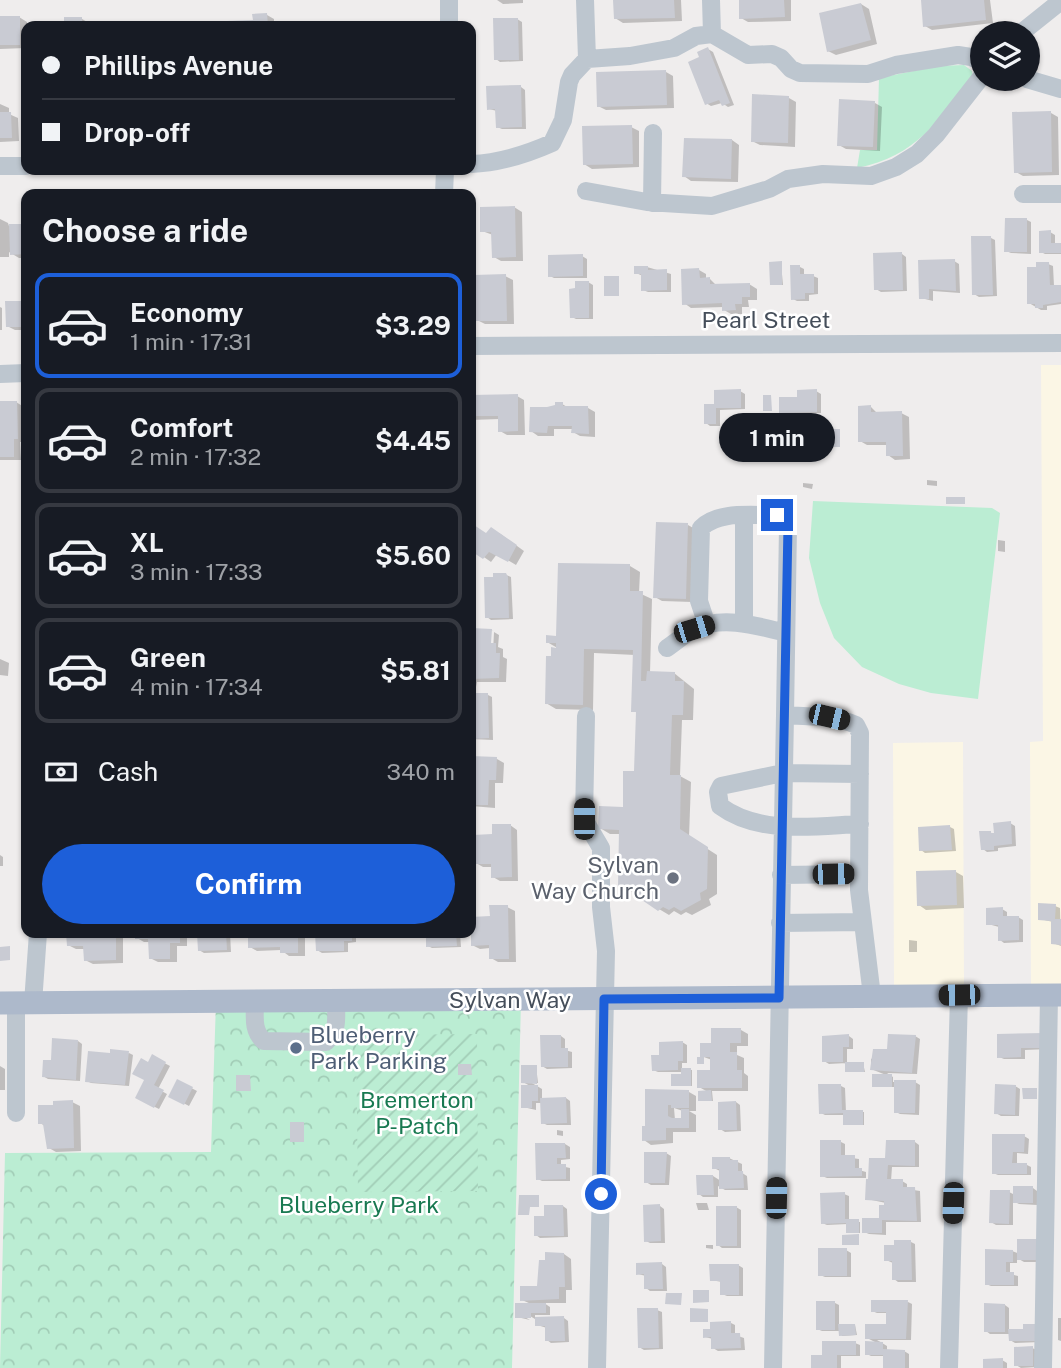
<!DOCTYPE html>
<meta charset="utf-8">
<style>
body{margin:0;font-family:"Public Sans",sans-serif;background:#20242c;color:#f1f3f6;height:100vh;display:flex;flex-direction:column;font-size:26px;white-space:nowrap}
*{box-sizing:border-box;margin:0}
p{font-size:23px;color:#9ea1a6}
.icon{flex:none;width:38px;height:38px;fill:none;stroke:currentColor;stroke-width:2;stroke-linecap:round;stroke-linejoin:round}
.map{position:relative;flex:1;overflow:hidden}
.drawer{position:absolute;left:21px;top:189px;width:455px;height:749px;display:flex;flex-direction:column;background:#171b24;border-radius:14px;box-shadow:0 2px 5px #0004}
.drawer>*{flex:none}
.banner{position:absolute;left:21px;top:21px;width:455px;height:154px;border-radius:14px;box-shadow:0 2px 5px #0004;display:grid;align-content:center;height:154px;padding:0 21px;background:#171b24}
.tools{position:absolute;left:970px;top:21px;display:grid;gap:14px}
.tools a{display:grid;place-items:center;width:70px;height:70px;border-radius:50%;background:#171b24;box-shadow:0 2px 5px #0004;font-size:35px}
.end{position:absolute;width:32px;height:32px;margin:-16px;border:9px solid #1d5fd9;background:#fff;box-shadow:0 0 0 4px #fff}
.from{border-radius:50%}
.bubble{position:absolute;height:49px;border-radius:24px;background:#171b24;box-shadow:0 2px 5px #0004;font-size:23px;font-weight:700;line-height:49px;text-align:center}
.car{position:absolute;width:21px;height:42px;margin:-21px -10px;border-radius:9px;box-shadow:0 0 5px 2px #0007;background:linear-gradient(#222 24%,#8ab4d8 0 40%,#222 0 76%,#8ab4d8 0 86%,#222 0)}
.banner b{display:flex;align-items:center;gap:24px;height:66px;font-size:26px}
.banner b+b{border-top:2px solid #363941}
.banner i{width:18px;height:18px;background:#f1f3f6}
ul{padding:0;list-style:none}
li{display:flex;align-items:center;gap:21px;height:105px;margin:0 14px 10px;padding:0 7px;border:4px solid #363941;border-radius:14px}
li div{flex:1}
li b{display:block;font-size:26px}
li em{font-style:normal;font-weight:700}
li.selected{border-color:#1d5fd9}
li>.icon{width:63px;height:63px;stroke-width:1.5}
h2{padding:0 21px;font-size:32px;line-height:84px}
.pay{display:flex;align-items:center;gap:18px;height:77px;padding:0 21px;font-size:26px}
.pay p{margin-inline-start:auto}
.cta{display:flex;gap:14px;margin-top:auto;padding:14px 21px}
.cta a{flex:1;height:80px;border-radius:42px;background:#1d5fd9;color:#fff;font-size:28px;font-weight:700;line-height:80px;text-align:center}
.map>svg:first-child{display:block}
.commercial{fill:#fbf6e5}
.grass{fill:#bbedd3}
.forest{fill:url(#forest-crowns)}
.garden{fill:url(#garden-furrows)}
.shadow{fill:#0003;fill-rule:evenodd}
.building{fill:#c9cbd3}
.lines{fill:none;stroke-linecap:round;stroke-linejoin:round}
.minor{stroke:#bdc6cf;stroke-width:18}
.major{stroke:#adb9cb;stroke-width:23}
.route{stroke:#1d5fd9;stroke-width:9}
.worship-dot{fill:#6b7280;stroke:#fff;stroke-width:2.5}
.service-dot{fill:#5c6f8a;stroke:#fff;stroke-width:2.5}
.labels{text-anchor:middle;stroke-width:5;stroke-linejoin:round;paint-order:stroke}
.street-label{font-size:23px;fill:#454e5a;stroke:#fff}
.worship-label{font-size:23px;fill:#5b616d;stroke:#fff;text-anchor:end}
.service-label{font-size:23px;fill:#4e5e75;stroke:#fff;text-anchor:start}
.park-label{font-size:23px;fill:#187951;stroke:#fff}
</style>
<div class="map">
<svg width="1061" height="1368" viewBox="0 0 1061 1368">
<defs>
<pattern id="forest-crowns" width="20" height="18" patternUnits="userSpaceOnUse" patternTransform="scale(1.75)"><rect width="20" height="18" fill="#bbedd3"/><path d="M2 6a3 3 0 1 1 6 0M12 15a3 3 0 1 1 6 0" fill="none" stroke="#a2cdb7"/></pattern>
<pattern id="garden-furrows" width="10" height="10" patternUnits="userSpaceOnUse" patternTransform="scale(1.75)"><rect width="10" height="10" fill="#bbedd3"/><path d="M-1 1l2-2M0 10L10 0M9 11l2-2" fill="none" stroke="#a2cdb7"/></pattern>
</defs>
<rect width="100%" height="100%" fill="#efeded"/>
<path class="commercial" d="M1041,365H1061V985H1031L1030,742L1043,741Z
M963,742L964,986H894L893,743Z"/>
<path class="grass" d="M964,65L972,71L973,78C936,122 917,156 857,168L860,150H877L879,78L938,66Z
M813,501L992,508L1000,513L978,699L931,693L899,684L862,667L834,638L820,603L809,558Z"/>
<path class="forest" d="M521,1000L512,1368H0L5,1153L211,1152L216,1002Z"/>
<path class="garden" d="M477,1034L478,1191L358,1192L356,1035Z"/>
<path class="shadow" d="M497,0H523V3L503,4Z
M615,0H681L682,21L623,23L615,18Z
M740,0H791V21L748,22L741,18Z
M923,0H990L993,23L932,30L925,26Z
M861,4L869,9L877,44L836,55L828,51Z
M267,15L274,19V26H228V22H254Z
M19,17L27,22L26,48L0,49V23Z
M82,19L89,23V26H35V23H66Z
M517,19L522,22L523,61L500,62L496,59Z
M208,25L211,26H162Z
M708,49L713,52L734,105L728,107L722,103L711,106L706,103L701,58Z
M666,72L673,76L674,108L606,110L598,106Z
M521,87L525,90L526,129H502L497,127V111L489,109Z
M789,98L796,102L795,147L760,145L752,141Z
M875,103L882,107L880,151L846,149L839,145Z
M0,104L9,108V114L18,118L19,141L0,142Z
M1051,113L1058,117L1059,175L1023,176L1016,172Z
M631,127L639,131V167L592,169L584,164Z
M732,140L739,145L738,182L691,181L684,176Z
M514,207L522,212L523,261H501L494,257L493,235L482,231Z
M0,219L8,223L9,226L26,225V258H19L9,252V257H0Z
M1027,220L1031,222V254L1011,253L1006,251Z
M1050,232L1055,235V245L1061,244V254H1045L1041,252Z
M991,238L995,240L997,296L979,297L974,294Z
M902,254L906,257L907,291L881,292L876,289Z
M582,256L587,259V278H554L550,276Z
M954,261L959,264L960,293L933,291V301L921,298L920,262Z
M781,263L783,285H773L772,284Z
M1048,264L1053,266L1054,286L1061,287V304L1047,306V310H1041L1029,303L1037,269Z
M647,267L671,274V292H648L643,290V276L636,273Z
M800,267L804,269V276H813L818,278V294L809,295V301H797L793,299Z
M699,270L706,274V279H710L717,286L749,284L757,289V300H748L749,307H742V314H731L724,310V307L691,308L684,303Z
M505,276L513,280L514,324H485L477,320Z
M588,282L593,285V319H576L572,317Z
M26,302V330H15L7,326V303Z
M0,307L2,308V330H0Z
M740,391L745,394V409L720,410V426H710L706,423L716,406Z
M816,391L821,394V413L785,414L781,412L799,399Z
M517,396L524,400L525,435H507L500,431V419L471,420V397Z
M16,402L24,407L25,442H20L21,460H0V403Z
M562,404L569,408H588L595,412V437L580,436L573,432V429H554V436H538L531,431Z
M871,407L878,414L901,413L909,417L910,459L895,460L888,455V445H867L860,441Z
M927,480L937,481V486L927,485Z
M803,483L813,484L812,489L803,487Z
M471,525L487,535L499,533L524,551L516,565L497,554L491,562L471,548Z
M688,525L695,529L692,602L662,601L655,597Z
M998,540L1005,541V552L998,551Z
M630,566L640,572L639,593L652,599L650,673H674L694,689L693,720H682L680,776L691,782L689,837L717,855V894L709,899L711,905L692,915L686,912L681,915L674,911L669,915L659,909L641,892H629L619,886L621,834H610L600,828L624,809L636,773L638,713L633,711L635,655L594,653L593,710L556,709L546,703L553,658L561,650L547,642L558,637Z
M506,575L511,577L513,619L491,620L487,617Z
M471,629L494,631H490L489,652H493L494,632L499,635L498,647L503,649V657L507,659L506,682H477L476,687H471Z
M0,659L9,663L8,676L0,675Z
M471,694L488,695L492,697L493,740L471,739Z
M471,757L497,759L504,763L503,783H495V808L471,806Z
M1010,823L1015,826L1016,846L998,848V851L987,852L983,849L990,832L996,836Z
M510,825L517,830L518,881H500L493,877L492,867H483L476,863L494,836Z
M950,827L954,829L956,851L925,853L921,850Z
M0,855L3,857V866H0Z
M956,872L963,876L964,908L926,910L919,905Z
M471,876L473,878V896H471Z
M1055,906L1060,908L1061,946L1053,943V922L1040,919Z
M507,907L515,911L516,962H498L491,958L490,948L480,949L472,945L491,918Z
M1002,909L1007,912V918L1018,917L1023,920V942L1004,943L1000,940L999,927L988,924Z
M68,933H123V963L93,964L85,960V949H76L68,945Z
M137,933H187V946H177V962H158L150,958V942H144L137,938Z
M199,933H230L231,952L204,953L199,950Z
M250,933H305V956H289L281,950L257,951L250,947Z
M317,933H356V942L348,943V952L322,953L317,950Z
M368,933H395V936L373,937Z
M427,933H460L461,947L432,948L428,946Z
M909,940L917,941V952H909Z
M741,1030L748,1034V1046H737V1055L744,1058V1073L748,1076V1091H712L713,1101H702L700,1100L708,1092L699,1087L712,1072V1060L701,1056L713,1045Z
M561,1036L565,1039V1050L572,1052V1068L547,1069L542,1066Z
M849,1036L853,1039V1049H847V1064L863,1063L865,1072H848L847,1063L829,1064L824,1061Z
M915,1036L920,1039L917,1074L887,1073L893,1077V1082H915L920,1085L919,1115L900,1114L896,1112V1087H876L886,1075L871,1069V1059Z
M999,1036L1049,1049L1025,1050V1059H1004L999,1057Z
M78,1041L82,1044L80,1081L48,1079L43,1076L52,1062Z
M682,1042L687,1045V1063H682V1069L692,1070V1086L673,1085L682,1076V1072H658L653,1070L661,1056Z
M129,1053L133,1055L129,1086L91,1083L87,1081Z
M153,1057L170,1066L158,1089L167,1094L159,1109L137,1098L146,1080Z
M0,1066L5,1069V1090H0Z
M536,1066L538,1083H532L542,1089V1100L566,1098L570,1101L571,1125H547L543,1123L542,1103H536V1110L523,1107L530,1086L523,1082Z
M178,1081L197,1091L189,1106L170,1096Z
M841,1086L845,1088L846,1112H864V1125H846L844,1115H825L821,1113Z
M1015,1086L1020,1089L1019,1116H1001L996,1113Z
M647,1090L689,1092L696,1096V1111H689L696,1115V1132H673V1143L651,1145L644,1140L647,1127ZM674,1108L683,1111V1120H675Z
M72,1102L80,1106L81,1151L56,1152L49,1148L45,1126L40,1123L55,1107Z
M736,1102L740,1105L741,1131L725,1132L720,1129Z
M557,1130L563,1131V1136L557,1135Z
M1024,1136L1029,1139L1028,1154L1017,1153V1165H1027L1031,1167V1175H998L993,1173Z
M841,1142L845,1144V1157L859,1159V1170L866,1172V1178H827L822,1176Z
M915,1142L919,1145V1167H892L891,1181H902L907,1184V1189L920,1191L921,1222H886V1235L869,1234L864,1232L881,1220L886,1203L867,1199L887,1160Z
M565,1144L570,1147V1159L561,1160V1166L570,1168V1181H542L538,1179Z
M666,1153L671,1156L669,1185H651L646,1182Z
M729,1158L742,1164V1173L747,1176L748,1190H725L718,1186V1197H703L699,1194L713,1176L721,1181L720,1171L714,1168Z
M1033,1188L1037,1191V1205L1019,1204L1013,1201V1225H996L991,1222L1009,1192L1015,1195Z
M844,1194L849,1196V1221L860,1222V1233H849L848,1224L827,1225L822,1223Z
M696,1203H707L709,1210H698Z
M563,1206L567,1209L568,1237L540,1238L536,1235L546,1218Z
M660,1206L664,1209L665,1243H650L646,1241Z
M736,1207L741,1210V1248H722L718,1245Z
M911,1242L915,1244L916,1282H898L894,1279L893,1263L886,1260Z
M706,1245H713V1249L706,1248Z
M846,1250L851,1253V1277H825L820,1275Z
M1012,1251L1043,1262H1024L1017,1258V1263H1010V1274L1018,1276V1286H991L986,1284Z
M564,1254L571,1259L572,1290H566V1303H544L550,1307V1315H535V1319L525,1313L523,1316L530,1320L517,1317L531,1304L522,1300L539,1287Z
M662,1264L666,1267L667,1291H650L646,1288V1276L638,1274Z
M738,1265L743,1268V1296H727L722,1294V1282L711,1280Z
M908,1302L912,1304L911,1340H877L887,1346V1351H904L909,1354V1368H885V1356H871L867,1354L877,1343L867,1338L888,1326V1313H877L872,1311Z
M835,1303L839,1305V1326L855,1325L857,1335L842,1336L840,1331H822L817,1329Z
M1005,1305L1009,1308V1331L1040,1342L1015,1343L1010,1340V1334H990L986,1331Z
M657,1310L662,1312L663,1349L644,1350L639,1347Z
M564,1318L568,1321L569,1342L551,1343L547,1340V1328L537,1325Z
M1058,1318H1061V1341L1058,1340Z
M731,1323L735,1325V1335L744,1338L745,1350L718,1351L713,1348V1339L705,1337L712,1330Z
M855,1343L860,1345V1356H841V1368H813L823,1357Z
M1032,1348L1037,1350V1367L1021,1368L1016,1365Z
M1002,1360L1007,1363V1368H984Z"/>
<path class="building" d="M613,0H674L675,18L614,19Z
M739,0H784L785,17L739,19Z
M921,0H984L986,20L923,27Z
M861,3L871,40L827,52L819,13Z
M267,13L268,26H227V21L253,20L252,14Z
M0,16H20V45H0Z
M64,17H82V26H34V22L64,21Z
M493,18H518L519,60H494Z
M136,22V26H92V23Z
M291,23H342V26H291Z
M708,47L730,103L722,106L719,100L705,105L688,62L699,57L697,52Z
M666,70L667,105L597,107L596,72Z
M521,85L522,127L496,128L495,109L487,110L486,86Z
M752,94L789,96L788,143L751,142Z
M839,99L875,101L873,147L837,146Z
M1051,111L1052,172L1014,173L1012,112Z
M0,112H11L12,138H0Z
M632,125L633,164L583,165L582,126Z
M684,138L732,139L731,179L682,177Z
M515,206L516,257L492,258L491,232H480V207Z
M1005,218H1027V252H1004Z
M9,224H26V254L10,255Z
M1051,230V243H1061V253H1039V231Z
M971,236H991L993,295H972Z
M902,252L903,290H874L873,253Z
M583,254V276L548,277V255Z
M955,259L956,291L929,289V299H919L918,260Z
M782,261V285H770L769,262Z
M1036,262H1049L1050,285H1061V302L1043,305V308H1035V304H1027V267H1036Z
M790,265H800V274H814V293H805V299L791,300Z
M634,266H648V270L667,269V290L641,291V274H634Z
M699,268L700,278L710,277V284L750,283V297H742V304H735L736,310L722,311V303L682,305L681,269Z
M506,274L507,321H476L474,275Z
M604,276H619V296H604Z
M575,281H589V318H570L569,289L575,288Z
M5,301H26V327H6Z
M741,389V408H716V424H704V404H714V390Z
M817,389V412L779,413V397H797V390Z
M518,394V431L498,432V416H471V395Z
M763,395H771L772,411H763Z
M0,401H17L18,439H14V457H0Z
M555,402H563V406H588L589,434L571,433L572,426H548L547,433L529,432L530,407H547L555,405Z
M871,405V412L902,411L903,456H886V442H858V406Z
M771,426L772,438L760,439L759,427Z
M827,429H840V447H827Z
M946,497H965V504H946Z
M656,522L688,523L686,599L653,598Z
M471,523L486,533L491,527L517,545L508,562L489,552L483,559L471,551Z
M558,563L630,564V591H643L641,681H646L647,671L675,672V681H684L683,715H672L670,775H681L680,829L708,847L707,889L700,893L701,900L681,911L674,907L669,910L663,907L658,911L639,898V891L633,887H618L619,830L598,829L599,806L623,807V771H634L636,712H631L633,650L584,649L583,705L545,704L546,656H551V647L556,648V643H546V635L556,636Z
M493,573H506L508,577L509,618H485L484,577H493Z
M471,628L492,629L491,643H496V653H500L499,678L471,679Z
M471,693H488L489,738L471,739Z
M471,756L497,757L496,780H489L488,805H471Z
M1011,821L1012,844L994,846V850H981L979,831H991V833H994L993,823Z
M492,824H511L512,877L491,878V864H474L473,835L492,834Z
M950,825L952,850L919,851L918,827Z
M956,870L957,905L917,906L916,871Z
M1038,903L1056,904L1055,919H1061V945L1051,944V921L1038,920Z
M489,905H508L509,959H489V945L471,946V917L490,916Z
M1003,907V916H1019V940L998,941V925H986V908Z
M66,933H116V960L84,961L83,946H67Z
M135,933H180V943H170V959H149L148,939H135Z
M197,933H226L227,950L198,951Z
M248,933H298V953H280V947L248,948Z
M315,933H352V941H344V951H316Z
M426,933H456L457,946L426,947Z
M10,946V960L0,961V947Z
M711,1028H741V1043H730V1052H737V1070H742V1088H697V1070H710V1057H704V1064H697V1057H700V1043H711Z
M1045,1033V1048H1021V1057L997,1058V1034Z
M849,1034V1047H843V1062H822V1036Z
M888,1034L916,1035L912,1073L870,1070L873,1049H887Z
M540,1035H561V1048H568V1067H541Z
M52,1038L78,1040L76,1080L42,1077L43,1060H51Z
M683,1041V1061H678V1070L652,1071L651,1055H659V1042Z
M110,1049L129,1051L125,1085L85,1082L88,1051L110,1053Z
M152,1054L166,1062L154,1085L164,1090L154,1108L135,1098L144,1080L132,1074L141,1058L148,1062Z
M845,1062H864V1072H845Z
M458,1064H471L472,1075H458Z
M521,1065H537V1084L521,1083Z
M681,1068H691V1086H671V1074H681Z
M872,1074H892V1087H872Z
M236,1075H250L251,1091H236Z
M177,1079L193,1087L184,1105L168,1097Z
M894,1080H916L915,1113H894Z
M818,1084H841L842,1110H863V1125H843V1113L819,1114Z
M995,1084L1016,1085L1015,1115L994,1114Z
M521,1085H538V1101H532V1108H521Z
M1022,1088H1037V1099H1023Z
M645,1089L689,1090V1108H671V1105H668V1116L672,1118H681V1109H689V1128H666V1140L642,1141V1126H645Z
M711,1090L712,1101H698V1091Z
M566,1097L567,1123L541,1124L540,1098Z
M73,1100L74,1148L47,1149L43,1124H38V1105H53V1101Z
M736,1101L737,1130H718V1102Z
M290,1122H304V1142H290Z
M992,1134H1025L1024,1152H1013L1012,1163H1027V1174H992Z
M820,1140H841V1155H855V1168H862V1176L820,1177Z
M886,1140H915V1166L888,1165L887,1179H903V1187H915L917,1221L882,1220V1233H862V1218H879V1205H884V1201L865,1200L866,1179H868L869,1158H885Z
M535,1143H565L566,1158H557V1164H566V1179L536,1180Z
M644,1152H667L665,1183H644Z
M712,1157H730V1160H738V1171H743L744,1188L719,1189V1169H712Z
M696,1175H713L714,1195H697Z
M1013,1186H1033V1203H1013Z
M990,1190H1010L1009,1224L989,1223Z
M845,1192V1219H859V1233H846V1223L821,1224L820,1193Z
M519,1195H539V1207H530L529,1215H518Z
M660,1204L661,1241L644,1242L643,1205Z
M544,1205H563L564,1236H534V1216H544Z
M716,1206H737V1246H716Z
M859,1234V1245H842V1235Z
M1017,1239H1039V1260H1017Z
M894,1240H911L912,1280H892V1261H884V1245H894Z
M818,1248H847V1276H818Z
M985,1249L1013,1250V1262H1006V1272H1014V1285H985Z
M545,1252L564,1253L565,1287H559V1299L520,1301V1286H537L539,1260H545Z
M662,1262L663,1289H644V1274L636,1275V1263Z
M709,1264H739V1295H720V1281H710Z
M693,1290H709V1302L693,1303Z
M666,1293H682L681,1305L665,1304Z
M871,1300H908L906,1339H865V1324H886V1312H871Z
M816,1301H835V1330H816Z
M515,1303H546V1313H531V1318H515Z
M984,1303L1005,1304V1332H984Z
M637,1308H658L659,1348H638Z
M690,1308L708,1309V1322H690Z
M564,1316L565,1341H545V1326H535V1317Z
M731,1321V1333H740L741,1348L711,1349V1337L703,1338V1329H710V1322Z
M838,1324H855L856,1335L839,1336Z
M1023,1324H1036V1341H1009L1008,1329H1023Z
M822,1341H856V1355H837V1368H811V1355H822Z
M865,1341L883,1342V1349L905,1350V1368H883V1355H865Z
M1033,1346V1366H1014V1347Z
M1003,1358V1368H983V1359Z"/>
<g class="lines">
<path class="minor" d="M711,0L712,34
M449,26V0
M1021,33L1061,1
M587,59L630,56L674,48L696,36L712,34L748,55L772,54L781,58L791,69L800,73L868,74L896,65L958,55L971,57L982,62
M1027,79L1061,89
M471,164C500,163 525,155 552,143L563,120L569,82L572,75L587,59L585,0
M0,166H26
M586,191L647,202L712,206L769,189L788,179L823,174L871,176L896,167L917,154L936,135L982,76
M444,194L445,170
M1023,194H1061
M652,203L653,133
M471,346L1061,343
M0,374L26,373
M744,516V623
M707,625L699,601L701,528C719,510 753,516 777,515L784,520L788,526L785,715
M667,648C676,642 685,634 694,629C723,615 758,626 786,633
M586,716L584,819L601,848V907L606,951L597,1368
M860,824C814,826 759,835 720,806L718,792L721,786L783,773L860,774
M781,875L859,874
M780,923L863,922
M255,1001C255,1016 252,1031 264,1041L326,1042C339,1030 336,1018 336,1001
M16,1003V1113
M33,1003L38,933
M773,1368L785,715C810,717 833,715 856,725L860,733L859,890L872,996
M949,1368L959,995
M1043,1368L1049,995"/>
<path class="major" d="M0,1003L1061,995"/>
</g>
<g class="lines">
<path class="route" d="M601,1194L604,999L779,998L788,526L785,520L777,515"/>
</g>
<circle class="worship-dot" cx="673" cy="878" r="7"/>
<circle class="service-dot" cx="296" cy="1048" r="7"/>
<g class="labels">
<g class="street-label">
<text x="766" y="328">Pearl Street</text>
<text x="510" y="1008">Sylvan Way</text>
</g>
<g class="worship-label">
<text x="659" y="873">Sylvan<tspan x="659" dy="26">Way Church</tspan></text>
</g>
<g class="service-label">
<text x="310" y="1043">Blueberry<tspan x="310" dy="26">Park Parking</tspan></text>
</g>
<g class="park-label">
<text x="417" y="1108">Bremerton<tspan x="417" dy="26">P-Patch</tspan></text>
<text x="359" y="1213">Blueberry Park</text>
</g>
</g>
</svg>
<div class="tools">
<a><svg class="icon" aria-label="layers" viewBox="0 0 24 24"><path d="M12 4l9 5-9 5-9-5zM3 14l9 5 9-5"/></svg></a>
</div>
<i class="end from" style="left:601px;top:1194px"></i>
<i class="end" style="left:777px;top:515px"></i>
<div class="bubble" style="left:719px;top:413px;width:116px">1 min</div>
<i class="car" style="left:694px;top:629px;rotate:73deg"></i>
<i class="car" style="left:829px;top:717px;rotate:103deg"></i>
<i class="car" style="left:584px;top:819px;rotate:0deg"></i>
<i class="car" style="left:833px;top:874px;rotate:89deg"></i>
<i class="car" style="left:959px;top:995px;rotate:269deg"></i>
<i class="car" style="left:776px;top:1198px;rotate:1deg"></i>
<i class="car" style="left:953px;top:1203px;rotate:182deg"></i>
<div class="banner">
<b><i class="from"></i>Phillips Avenue</b>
<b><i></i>Drop-off</b>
</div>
<section class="drawer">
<h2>Choose a ride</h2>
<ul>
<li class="selected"><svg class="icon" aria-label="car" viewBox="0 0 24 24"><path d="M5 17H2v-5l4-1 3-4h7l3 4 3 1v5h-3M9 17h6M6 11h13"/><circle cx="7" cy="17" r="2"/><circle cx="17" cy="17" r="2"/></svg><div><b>Economy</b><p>1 min · 17:31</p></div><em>$3.29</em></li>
<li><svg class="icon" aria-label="car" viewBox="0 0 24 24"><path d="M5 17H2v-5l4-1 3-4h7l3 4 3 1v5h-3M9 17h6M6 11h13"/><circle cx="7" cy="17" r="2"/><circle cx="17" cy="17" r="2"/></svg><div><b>Comfort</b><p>2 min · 17:32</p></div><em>$4.45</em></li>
<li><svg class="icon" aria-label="car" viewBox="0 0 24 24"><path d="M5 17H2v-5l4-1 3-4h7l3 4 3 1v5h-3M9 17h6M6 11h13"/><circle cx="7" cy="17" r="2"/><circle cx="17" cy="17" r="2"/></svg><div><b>XL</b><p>3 min · 17:33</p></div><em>$5.60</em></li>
<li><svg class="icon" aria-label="car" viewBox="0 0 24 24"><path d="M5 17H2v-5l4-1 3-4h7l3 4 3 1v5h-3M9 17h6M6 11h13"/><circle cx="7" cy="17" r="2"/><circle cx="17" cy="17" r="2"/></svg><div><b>Green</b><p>4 min · 17:34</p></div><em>$5.81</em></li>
</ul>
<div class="pay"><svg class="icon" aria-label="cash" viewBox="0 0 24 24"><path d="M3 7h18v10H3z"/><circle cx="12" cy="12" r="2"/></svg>Cash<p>340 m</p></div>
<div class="cta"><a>Confirm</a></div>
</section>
</div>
